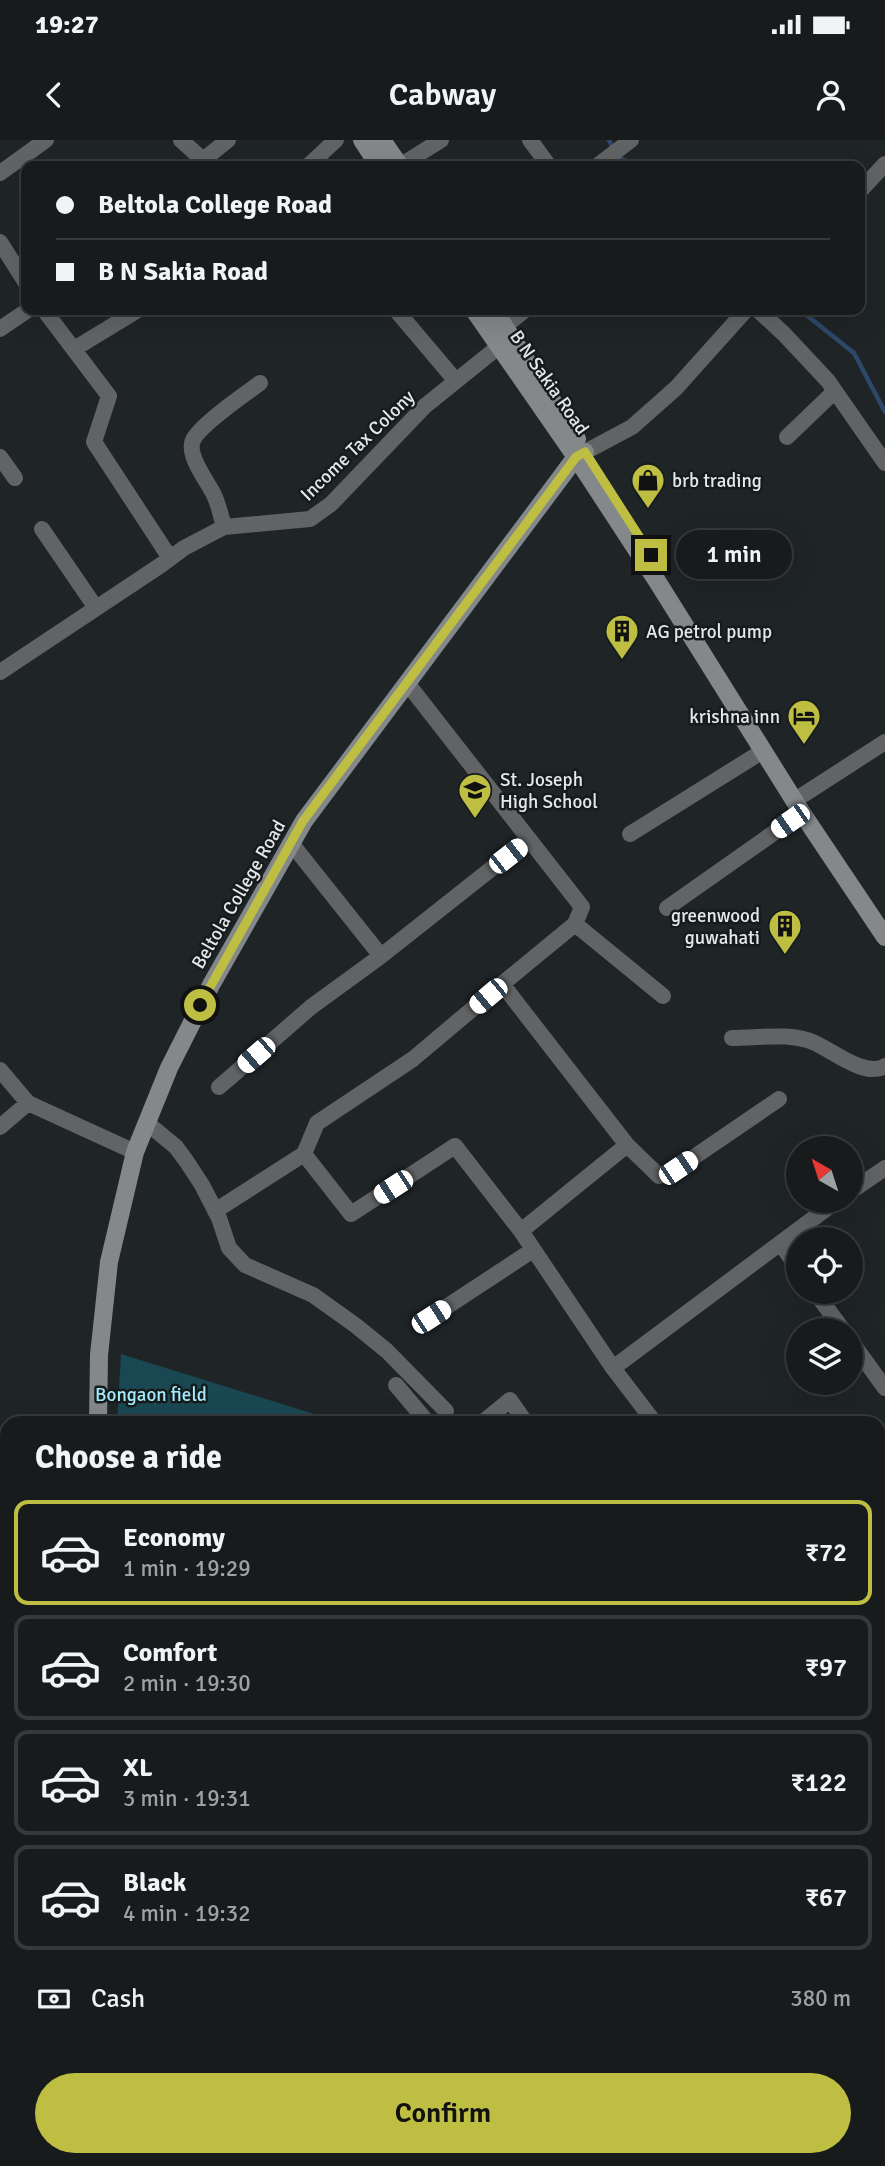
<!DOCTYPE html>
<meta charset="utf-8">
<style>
body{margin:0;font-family:Signika,sans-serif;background:#242829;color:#f1f3f6;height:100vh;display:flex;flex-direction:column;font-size:26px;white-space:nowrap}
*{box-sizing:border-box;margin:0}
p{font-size:23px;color:#9ea1a3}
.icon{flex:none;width:38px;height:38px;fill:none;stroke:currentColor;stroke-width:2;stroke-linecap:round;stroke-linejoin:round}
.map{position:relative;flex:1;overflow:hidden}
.details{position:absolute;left:0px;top:1276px;width:886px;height:751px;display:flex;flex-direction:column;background:#171b1c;border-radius:21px 21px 0 0;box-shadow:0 7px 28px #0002,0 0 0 2px #36393b}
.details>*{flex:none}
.hud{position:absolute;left:21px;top:21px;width:844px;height:154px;border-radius:14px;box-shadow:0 7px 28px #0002,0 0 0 2px #36393b;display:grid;align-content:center;height:154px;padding:0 35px;background:#171b1c}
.needle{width:46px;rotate:321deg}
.tools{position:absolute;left:786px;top:996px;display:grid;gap:14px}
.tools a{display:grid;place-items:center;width:77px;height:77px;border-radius:50%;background:#171b1c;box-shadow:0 7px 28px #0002,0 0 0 2px #36393b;font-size:35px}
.end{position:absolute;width:32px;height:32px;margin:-16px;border:9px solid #bebf42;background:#111;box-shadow:0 0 0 4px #111}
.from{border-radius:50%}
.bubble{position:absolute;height:49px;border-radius:24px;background:#171b1c;box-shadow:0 7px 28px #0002,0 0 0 2px #36393b;font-size:23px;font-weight:600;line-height:49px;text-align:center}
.car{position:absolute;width:21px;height:42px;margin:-21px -10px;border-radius:9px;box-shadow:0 0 5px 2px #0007;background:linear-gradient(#fff 24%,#345 0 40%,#fff 0 76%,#345 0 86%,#fff 0)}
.hud b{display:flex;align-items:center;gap:24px;height:66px;font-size:26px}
.hud b+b{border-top:2px solid #36393b}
.hud i{width:18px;height:18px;background:#f1f3f6}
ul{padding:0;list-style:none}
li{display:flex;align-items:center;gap:21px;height:105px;margin:0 14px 10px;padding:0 21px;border:4px solid #36393b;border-radius:14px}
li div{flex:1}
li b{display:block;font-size:26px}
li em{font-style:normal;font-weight:600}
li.on{border-color:#bebf42}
li>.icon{width:63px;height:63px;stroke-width:1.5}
h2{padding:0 35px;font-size:32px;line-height:84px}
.pay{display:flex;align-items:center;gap:18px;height:77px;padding:0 35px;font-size:26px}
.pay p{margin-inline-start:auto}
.primary-button{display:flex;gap:14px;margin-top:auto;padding:14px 35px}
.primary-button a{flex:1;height:80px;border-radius:42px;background:#bebf42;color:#111;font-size:28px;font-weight:600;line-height:80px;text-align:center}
.status{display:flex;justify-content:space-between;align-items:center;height:49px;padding:0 35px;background:#171b1c;direction:ltr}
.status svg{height:19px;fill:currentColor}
header{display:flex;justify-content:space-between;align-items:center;height:91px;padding:0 35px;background:#171b1c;font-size:32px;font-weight:600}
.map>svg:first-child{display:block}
.green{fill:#1a4852}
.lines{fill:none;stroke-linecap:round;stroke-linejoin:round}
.stream{stroke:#2e4869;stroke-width:4.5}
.street{stroke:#616365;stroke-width:16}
.secondary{stroke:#84888a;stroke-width:18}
.highway{stroke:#b7bdc1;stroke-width:21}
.route{stroke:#bebf42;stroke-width:9}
.labels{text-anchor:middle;stroke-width:5;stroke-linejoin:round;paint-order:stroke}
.street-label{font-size:19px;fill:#e4e8e9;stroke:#161b1c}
.poi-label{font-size:19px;fill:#e4e8e9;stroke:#161b1c;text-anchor:start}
.park-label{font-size:19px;fill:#a1ebfc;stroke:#161b1c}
</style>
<div class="status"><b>19:27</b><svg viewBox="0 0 49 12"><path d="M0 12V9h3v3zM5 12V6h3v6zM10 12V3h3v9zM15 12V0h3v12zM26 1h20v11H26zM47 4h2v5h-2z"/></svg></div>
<header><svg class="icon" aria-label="back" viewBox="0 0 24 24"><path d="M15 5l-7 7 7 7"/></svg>Cabway<svg class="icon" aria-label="person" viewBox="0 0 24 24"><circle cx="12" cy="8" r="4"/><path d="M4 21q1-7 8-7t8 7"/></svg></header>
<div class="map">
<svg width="885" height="2026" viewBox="0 0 885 2026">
<rect width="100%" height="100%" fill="#1f2426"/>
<path class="green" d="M121,1214L343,1283H117Z"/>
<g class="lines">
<path class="stream" d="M609,0L617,17L640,26
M800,170L854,213L885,272
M0,1879L7,1888
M107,2020L112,2026"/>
<path class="street" d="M181,0L203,20L228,0
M530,0L549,26
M308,26L336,0
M400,26L441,0
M597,26L631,0
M0,33L46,0
M859,52L885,24
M0,102L26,143
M44,170L109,256L94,302L170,418
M396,170L456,241
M758,170L784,194L828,241L885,323
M505,186L525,170
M0,189L28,170
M74,209L138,170
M787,297L835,251
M585,312L632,287L676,248L746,170
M0,317L15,338
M224,387C221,377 219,365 214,355C208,342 186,315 193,300C200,285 245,254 260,243
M42,389L96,468
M0,532L161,425L184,408L224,387L310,379L331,364L425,266L507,200
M407,543L582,767L575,784
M803,655L885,602
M630,694L763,611
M291,703L381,816
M667,768L802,673
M732,898C759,898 790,892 815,903C833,911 865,938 885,926
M0,930L28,963
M219,947L311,867L381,816L529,699
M147,983L176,1007L187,1022L202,1045L219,1078L229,1108L245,1125L313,1155L355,1185L387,1211L446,1271
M0,987L28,963L135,1012
M627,1005L659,1036L678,1028L779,959
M304,1014L351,1074L455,1006L521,1091L613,1228L655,1283
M850,1052L885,1028
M215,1071L304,1014L317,983L413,919L502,844
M521,1091L627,1005L502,844L575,784L663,856
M780,1103L798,1128
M815,1152L843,1190
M431,1177L533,1110
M850,1200L885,1248
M613,1228L838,1060
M396,1245L428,1283
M482,1283L510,1260L526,1283
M0,1305L7,1306
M878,1356L885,1351
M0,1967L7,1977
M35,2020L39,2026"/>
<path class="secondary" d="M362,0L379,26
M382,0L400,26
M474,170L576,317L657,441L802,673L885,797
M494,170L577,299
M98,1283L99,1215L109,1122L135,1012L169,928L211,845L304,681L576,317L585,312
M0,1559L7,1551
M878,1641L885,1634
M878,1778L885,1771
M522,2026L528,2020
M647,2026L654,2020"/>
<path class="highway" d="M878,1687L885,1680
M878,1732L885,1724
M564,2026L570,2020
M598,2026L604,2020"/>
</g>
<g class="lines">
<path class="route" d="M200,865L303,681L576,317L585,312L651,415"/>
</g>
<defs>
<symbol id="shop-pin" viewBox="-11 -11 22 30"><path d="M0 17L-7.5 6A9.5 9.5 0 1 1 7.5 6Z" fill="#bebf42" stroke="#161b1c"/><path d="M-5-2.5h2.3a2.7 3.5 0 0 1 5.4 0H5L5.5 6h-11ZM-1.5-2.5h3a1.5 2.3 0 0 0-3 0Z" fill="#111"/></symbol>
<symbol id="building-pin" viewBox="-11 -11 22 30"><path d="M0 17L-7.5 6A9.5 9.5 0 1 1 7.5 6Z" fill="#bebf42" stroke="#161b1c"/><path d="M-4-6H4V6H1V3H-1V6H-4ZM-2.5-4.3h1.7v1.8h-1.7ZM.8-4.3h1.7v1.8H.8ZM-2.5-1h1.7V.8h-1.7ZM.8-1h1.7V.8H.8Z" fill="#111"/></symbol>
<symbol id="hotel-pin" viewBox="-11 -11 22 30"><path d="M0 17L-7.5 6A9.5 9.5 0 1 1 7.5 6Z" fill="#bebf42" stroke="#161b1c"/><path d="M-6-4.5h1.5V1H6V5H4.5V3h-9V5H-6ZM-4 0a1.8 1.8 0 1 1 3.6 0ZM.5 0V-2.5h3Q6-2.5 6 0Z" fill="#111"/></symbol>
<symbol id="school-pin" viewBox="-11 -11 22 30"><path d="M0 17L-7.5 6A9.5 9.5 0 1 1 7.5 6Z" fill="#bebf42" stroke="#161b1c"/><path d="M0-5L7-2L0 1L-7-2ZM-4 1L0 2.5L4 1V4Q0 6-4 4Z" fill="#111"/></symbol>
</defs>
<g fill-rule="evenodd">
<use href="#shop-pin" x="629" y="321" width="38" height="52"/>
<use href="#building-pin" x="603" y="472" width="38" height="52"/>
<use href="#hotel-pin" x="785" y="557" width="38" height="52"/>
<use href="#school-pin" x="456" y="631" width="38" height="52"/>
<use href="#building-pin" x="766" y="767" width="38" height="52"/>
</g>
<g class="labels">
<g class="street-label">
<text transform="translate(550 242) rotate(55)" y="7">B N Sakia Road</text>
<text transform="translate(357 305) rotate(-44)" y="7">Income Tax Colony</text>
<text transform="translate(238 754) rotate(-60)" y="7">Beltola College Road</text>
</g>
<g class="poi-label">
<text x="672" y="347">brb trading</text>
<text x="646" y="498">AG petrol pump</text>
<text x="780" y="583" text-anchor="end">krishna inn</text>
<text x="500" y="646">St. Joseph<tspan x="500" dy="22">High School</tspan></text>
<text x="760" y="782" text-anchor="end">greenwood<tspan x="760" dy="22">guwahati</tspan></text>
</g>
<g class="park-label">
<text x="151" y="1261">Bongaon field</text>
</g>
</g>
</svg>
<div class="tools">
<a><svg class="needle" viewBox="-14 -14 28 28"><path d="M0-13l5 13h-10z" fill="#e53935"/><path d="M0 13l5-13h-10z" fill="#9ea1a3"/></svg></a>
<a><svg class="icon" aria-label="locate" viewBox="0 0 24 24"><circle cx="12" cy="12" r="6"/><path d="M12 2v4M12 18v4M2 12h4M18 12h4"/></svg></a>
<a><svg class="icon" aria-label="layers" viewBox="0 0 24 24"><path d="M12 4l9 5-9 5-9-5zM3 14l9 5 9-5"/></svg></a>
</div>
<i class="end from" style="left:200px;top:865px"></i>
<i class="end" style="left:651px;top:415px"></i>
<div class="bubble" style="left:676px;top:390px;width:116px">1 min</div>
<i class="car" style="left:790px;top:681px;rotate:235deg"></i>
<i class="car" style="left:508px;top:716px;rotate:52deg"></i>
<i class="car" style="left:488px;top:856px;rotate:230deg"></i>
<i class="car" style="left:256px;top:915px;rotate:229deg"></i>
<i class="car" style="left:678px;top:1028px;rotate:56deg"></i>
<i class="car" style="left:393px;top:1047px;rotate:237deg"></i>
<i class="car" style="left:431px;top:1177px;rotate:57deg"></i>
<div class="hud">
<b><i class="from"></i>Beltola College Road</b>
<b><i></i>B N Sakia Road</b>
</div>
<section class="details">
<h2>Choose a ride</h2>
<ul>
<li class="on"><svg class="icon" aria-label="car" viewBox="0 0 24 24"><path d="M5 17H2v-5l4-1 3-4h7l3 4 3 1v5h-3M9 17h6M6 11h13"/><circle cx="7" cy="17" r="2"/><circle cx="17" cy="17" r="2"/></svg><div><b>Economy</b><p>1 min · 19:29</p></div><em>₹72</em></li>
<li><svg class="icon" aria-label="car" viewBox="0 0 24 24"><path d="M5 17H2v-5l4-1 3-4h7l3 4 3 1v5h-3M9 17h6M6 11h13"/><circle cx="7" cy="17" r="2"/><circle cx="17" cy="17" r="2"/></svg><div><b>Comfort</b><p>2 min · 19:30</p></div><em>₹97</em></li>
<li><svg class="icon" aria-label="car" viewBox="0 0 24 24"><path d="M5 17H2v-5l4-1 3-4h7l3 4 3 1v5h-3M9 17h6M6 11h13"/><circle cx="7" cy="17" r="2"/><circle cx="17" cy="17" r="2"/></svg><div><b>XL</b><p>3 min · 19:31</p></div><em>₹122</em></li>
<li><svg class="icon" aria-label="car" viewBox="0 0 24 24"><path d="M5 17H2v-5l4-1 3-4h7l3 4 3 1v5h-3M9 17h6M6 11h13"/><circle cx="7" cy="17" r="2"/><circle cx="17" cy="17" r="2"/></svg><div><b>Black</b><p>4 min · 19:32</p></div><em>₹67</em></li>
</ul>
<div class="pay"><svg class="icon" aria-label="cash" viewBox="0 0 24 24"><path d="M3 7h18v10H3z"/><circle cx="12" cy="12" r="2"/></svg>Cash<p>380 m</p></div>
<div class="primary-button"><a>Confirm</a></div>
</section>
</div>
